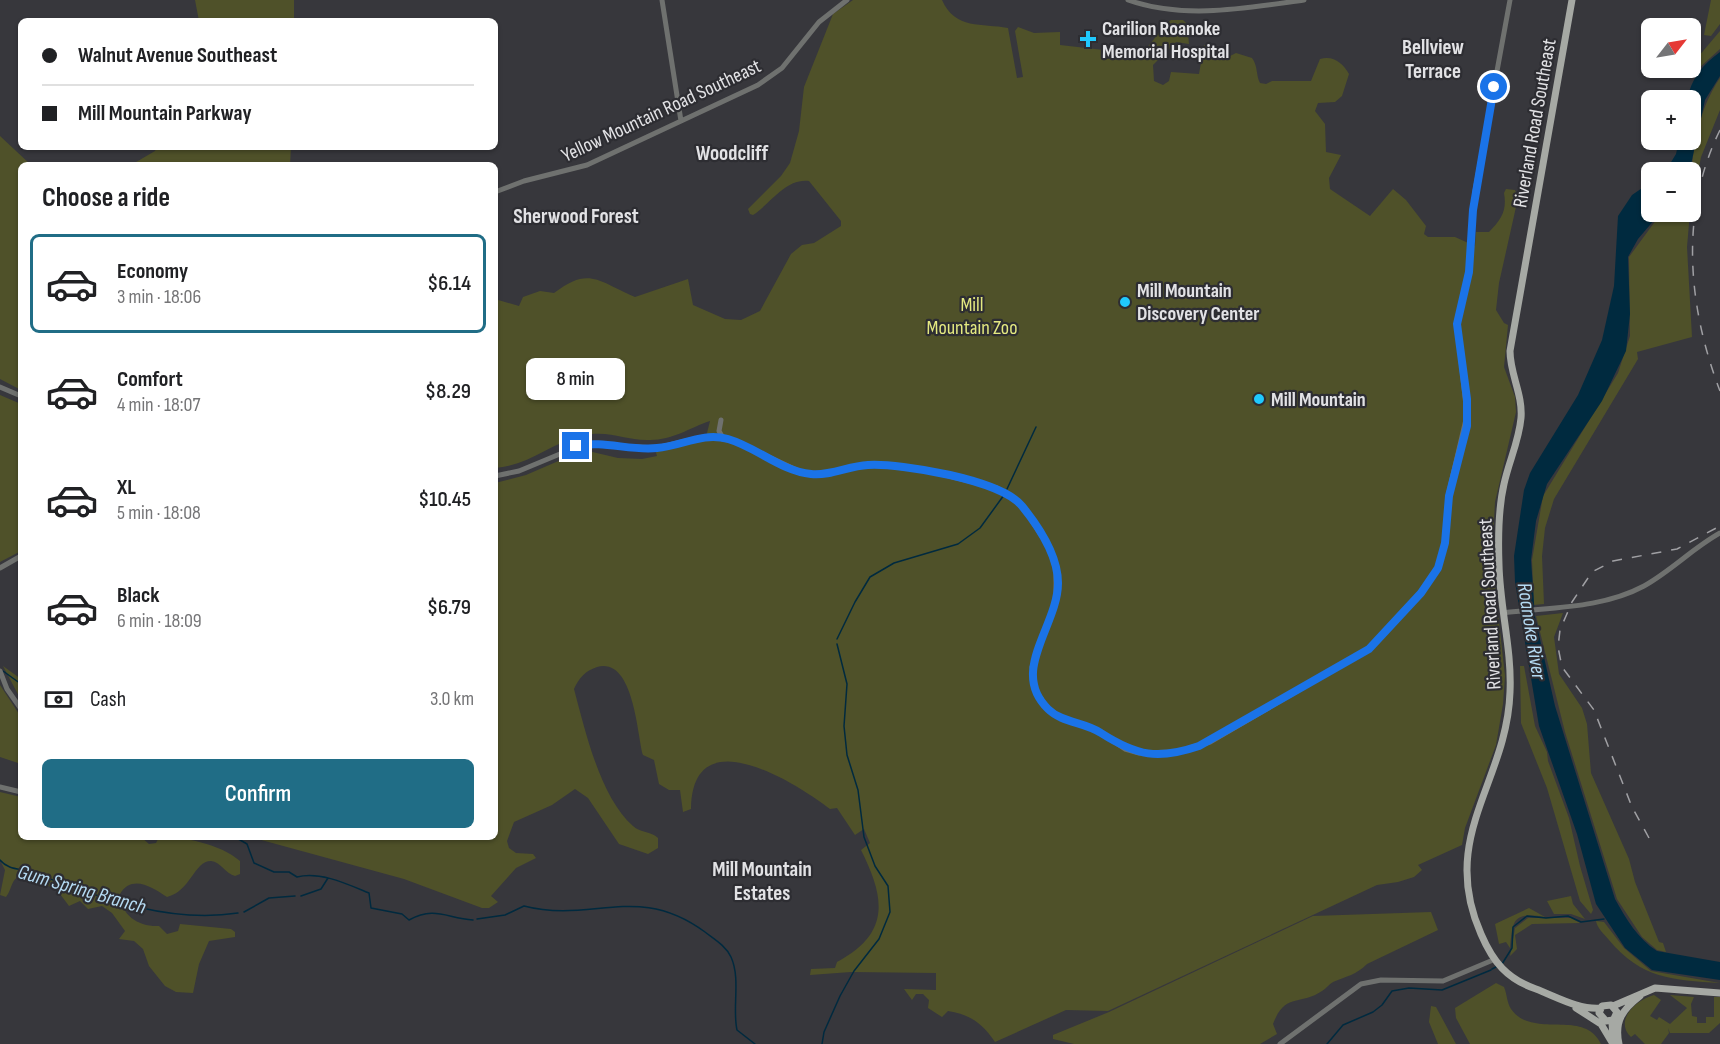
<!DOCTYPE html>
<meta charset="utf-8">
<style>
body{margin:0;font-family:"Sofia Sans Condensed",sans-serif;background:#f2f2f2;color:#202124;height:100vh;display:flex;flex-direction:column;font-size:22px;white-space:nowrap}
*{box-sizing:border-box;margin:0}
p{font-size:20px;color:#757577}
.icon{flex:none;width:33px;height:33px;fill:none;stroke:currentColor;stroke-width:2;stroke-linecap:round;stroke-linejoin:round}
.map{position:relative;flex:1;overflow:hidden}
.sheet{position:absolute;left:18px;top:162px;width:480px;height:678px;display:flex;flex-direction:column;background:#fff;border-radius:9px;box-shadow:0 2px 4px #0004}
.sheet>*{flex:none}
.top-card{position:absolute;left:18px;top:18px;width:480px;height:132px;border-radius:9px;box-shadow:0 2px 4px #0004;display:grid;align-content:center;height:132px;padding:0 24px;background:#fff}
.needle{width:39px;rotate:59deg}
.buttons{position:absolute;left:1641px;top:18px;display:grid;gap:12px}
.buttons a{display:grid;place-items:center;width:60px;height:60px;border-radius:9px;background:#fff;box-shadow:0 2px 4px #0004;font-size:30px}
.end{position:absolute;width:27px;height:27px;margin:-14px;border:8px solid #1a73e8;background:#fff;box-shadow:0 0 0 3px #fff}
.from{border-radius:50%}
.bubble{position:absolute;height:42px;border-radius:9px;background:#fff;box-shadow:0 2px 4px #0004;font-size:20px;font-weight:600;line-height:42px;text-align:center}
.top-card b{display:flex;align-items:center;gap:21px;height:57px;font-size:22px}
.top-card b+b{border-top:2px solid #e0e0e0}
.top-card i{width:15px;height:15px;background:#202124}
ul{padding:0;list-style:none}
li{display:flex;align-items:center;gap:18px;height:99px;margin:0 12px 9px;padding:0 12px;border:3px solid transparent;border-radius:9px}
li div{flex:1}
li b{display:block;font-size:22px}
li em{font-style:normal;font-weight:600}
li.on{border-color:#206d86}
li>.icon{width:54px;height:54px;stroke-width:1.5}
h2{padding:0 24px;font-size:27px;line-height:72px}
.pay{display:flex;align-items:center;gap:15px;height:66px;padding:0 24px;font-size:22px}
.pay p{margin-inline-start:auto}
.cta{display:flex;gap:12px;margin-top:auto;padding:12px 24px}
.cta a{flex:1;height:69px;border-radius:9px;background:#206d86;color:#fff;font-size:24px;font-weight:600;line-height:69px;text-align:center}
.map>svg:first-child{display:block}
.green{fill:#4f5129}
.water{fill:#002a3f}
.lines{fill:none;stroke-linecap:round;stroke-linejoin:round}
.stream{stroke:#002a3f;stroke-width:1.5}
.minor{stroke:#6f716f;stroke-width:5}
.major{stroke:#a6a9a4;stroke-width:7}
.rail{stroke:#a0a0a4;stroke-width:1.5;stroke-dasharray:10 10;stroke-linecap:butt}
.route{stroke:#1a73e8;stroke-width:8}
.poi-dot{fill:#20c9fd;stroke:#2d2d32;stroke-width:2}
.labels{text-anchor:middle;stroke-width:4.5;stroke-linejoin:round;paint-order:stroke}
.poi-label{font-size:20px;font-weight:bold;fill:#e2e2e5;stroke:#2d2d32;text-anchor:start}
.street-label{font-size:20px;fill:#e2e2e5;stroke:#2d2d32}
.park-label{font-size:20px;fill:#e4e980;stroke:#2d2d32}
.neighbourhood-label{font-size:21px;font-weight:bold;fill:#e2e2e5;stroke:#2d2d32}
.water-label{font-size:21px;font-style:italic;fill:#b4daf2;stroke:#2d2d32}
</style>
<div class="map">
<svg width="1720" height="1044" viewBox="0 0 1720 1044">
<rect width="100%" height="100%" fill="#37373c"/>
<path class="green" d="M195,0H294V21H199Z
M853,0H942C955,30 982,23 1008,28L1017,78L1023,77L1015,31L1018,27L1034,33L1060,32V45L1139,54C1153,45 1157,31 1171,20H1183L1187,24L1189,44L1176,42L1153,65L1154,81L1163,85L1169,81L1171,72L1199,74L1204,45L1208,47L1215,59L1222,60L1236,53L1252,58C1258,66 1256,76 1260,83L1266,84L1272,81H1311L1320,59C1333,55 1343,63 1349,74L1342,96L1335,102L1318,103L1315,111L1325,124L1326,152L1341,155L1329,178L1330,189L1370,216L1393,189L1406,200L1426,226L1424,234L1428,237H1455L1475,246L1476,232H1489C1502,219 1507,210 1504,193L1506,189L1515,190L1518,198L1499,283L1496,310L1504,323L1508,325L1504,367L1515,397L1516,412L1495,502L1493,537L1494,577L1505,676L1503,704L1496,745L1465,828L1462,845L1418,865L1422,870L1414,877L1398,882L1377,885L1108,1011L1066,1010L995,1042C982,1023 971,1015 948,1011L942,1017L928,1008L929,1000L923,994H916L912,1000L904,989L936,990V973L851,972L810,975L811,969L835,968L837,962C891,933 885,898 861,850L870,843L864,829L855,835L837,808L830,809C793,781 692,718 691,809L683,812L680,790H669L659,784L654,760L643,755C637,734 634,657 597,667C585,671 579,678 574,689C585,730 600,797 633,826C640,833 651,831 658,838V848L648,854L619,844L588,798L575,789L552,805L514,822L507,841L509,848L516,853L533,854L536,858L516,868L491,896L498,902L489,908H482L404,879L250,837H495V483L526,475L584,450L618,458L642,459L657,456L655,449L706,437L710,421C689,428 673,440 650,440C625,441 609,429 581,436C551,443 528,466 495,468V299L519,306L523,297L540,291L554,293C589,266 598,281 635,297L688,279L693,305L725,319L741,320L760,311L791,254L802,245L814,243L841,226V221L809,181C786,178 771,203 753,215L750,214L748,209L781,176L790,163L799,131L804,87L833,14Z
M1711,0H1720V24L1711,36L1704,35Z
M1720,31V49L1699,68L1693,63Z
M1720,78V110L1701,157L1691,208C1690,165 1694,116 1720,78Z
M0,136L31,165H21V390L0,379Z
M157,147H291L290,165H131L155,151Z
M1662,212H1690L1687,247L1692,337L1637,352L1638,359L1554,499L1545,528L1542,556L1544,604L1534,605L1532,560L1543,496L1618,373L1630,336L1629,257Z
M0,395L21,404V551L0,562Z
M1563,613L1554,637L1559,674L1582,708L1587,724L1591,773L1629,859L1635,882L1659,942L1663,943L1666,952L1657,950L1642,937L1617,899L1565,732L1536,616Z
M3,666L21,679V700Z
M1520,666H1524L1535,726L1547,752L1548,761L1569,818L1580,866L1593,910L1591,914L1580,901L1547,788L1521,723Z
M0,685L21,717V764L0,757Z
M0,792L21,797V837H141L149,844L156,843L159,837C186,837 220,844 240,861V874L235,876C226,874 221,862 211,861C194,861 191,891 167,897C152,887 132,874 120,894C121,916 139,927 159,926L167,934L178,931L180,924L231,929L235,932V937L209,941L199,964L193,993L176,992L165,986L149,966L143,949L134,941L119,939L125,931L112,913L102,906L88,909L80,901L69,906L57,890L23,874C10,879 13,888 6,897L0,895L5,870L0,860Z
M1571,896L1573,904L1585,919L1571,914H1554L1547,901Z
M1529,908L1545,917C1512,912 1513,920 1510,948L1506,942L1499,944L1495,924Z
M1431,912L1438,930L1367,964C1356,975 1347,976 1333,982C1329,984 1326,989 1322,991C1300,1006 1285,992 1273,1024L1277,1034L1260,1044H1074L1053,1039V1035L1109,1012L1313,916Z
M1528,918H1571L1580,923L1532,924L1515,935L1517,949L1510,956L1515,928Z
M1596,921L1604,922L1624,948L1651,971L1720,983C1672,980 1642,979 1609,940C1604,934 1597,928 1596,921Z
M1496,983L1504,987C1507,994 1507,1003 1511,1009C1533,1040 1584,1008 1601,1044H1470L1456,1018L1455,1008Z
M1654,995L1661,1000L1650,1016L1657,1020L1659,1017L1670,1024L1687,1008L1670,995L1694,997L1691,1004L1692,1016L1697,1017V1023H1706V1017H1714V997H1720V1023L1709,1033H1670L1668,1028L1669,1033L1661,1044H1645L1635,1034L1631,1037C1614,1021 1635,1000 1654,995Z
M1431,1006L1436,1007L1456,1044H1438L1429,1022Z"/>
<path class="water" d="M1720,52V76L1705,100L1690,169L1688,172H1665L1676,154L1679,140H1690V100H1687C1691,79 1702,65 1720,52Z
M1651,182L1652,212H1661L1638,239L1628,257L1630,314L1626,351L1602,401L1547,484L1536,521L1531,560L1535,617L1555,706L1615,899C1627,920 1637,938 1657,951L1720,962V980L1652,970L1625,948L1596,904L1577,834L1539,726L1515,582L1514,556L1524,490L1530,473L1578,395L1602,340L1614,286L1618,216L1632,195Z"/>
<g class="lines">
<path class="stream" d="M1007,489L1036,427
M837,639L855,602L870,577L894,563L958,544L980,528L1004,495
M3,671L21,684
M235,837L247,844L254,863L274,872H289L297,877C320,871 347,884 369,893L371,908L402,914L409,920C435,906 446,918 473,920
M0,860C9,871 22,868 34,873C99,897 167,924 238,913
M301,896L321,889L328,878
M244,912L269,898L295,896
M477,919L505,915L524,906C593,924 637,882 705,932C714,939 726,946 731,957C741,979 732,1008 737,1030L755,1044
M1502,964L1512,948L1513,927L1527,916L1546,918L1568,916L1581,922L1604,919
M1492,969L1496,967
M822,1044L824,1032L840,996L854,971L879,939L890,912L888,886L875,866L864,837L858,790L847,755L844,726L847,684L837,644
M1327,1044L1343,1025L1373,1012L1382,1005L1392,991L1409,988L1442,990L1491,970"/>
<path class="minor" d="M662,0L681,121
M1128,0C1184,20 1247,8 1304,0
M495,192L524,181L587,165L758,85L782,68L819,22L847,0
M0,387L21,396
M721,420L719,431L723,438
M495,476L519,471L584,444L656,448L699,438L714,437L737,442L803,473L828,474L864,465H880L929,471L997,488L1016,500L1027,513L1048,546L1056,569V602L1032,667L1036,691L1047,708L1062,718L1095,729L1125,749L1139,753L1177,752L1210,742L1369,649L1421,593L1438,568L1445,543L1448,496L1467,415L1457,324L1469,272L1475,191L1510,0
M0,568L21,556
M1503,613C1550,607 1601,609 1644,586C1671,571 1693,548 1720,533
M0,671L7,689L21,709
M0,787L21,792
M1280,1044L1361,984L1381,980L1443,981L1493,960"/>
<path class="major" d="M1572,0L1510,351C1510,374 1523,395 1521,418C1519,441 1509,461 1504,484C1498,510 1498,538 1499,565C1500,608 1512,650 1510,692C1507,783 1438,836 1481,934C1493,962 1507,979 1536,989C1557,997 1579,1010 1601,1008
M1613,1006L1655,988L1720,993
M1576,1008L1601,1024L1613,1044
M1613,1020L1606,1021L1599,1013L1602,1006L1611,1005L1617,1012L1612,1023L1613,1037
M1619,1044C1614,1021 1623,1009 1640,996"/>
<path class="rail" d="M1720,130C1679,213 1688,307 1720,391
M1649,838L1632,807L1594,710L1562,667L1558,647L1560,630L1572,602L1592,572L1613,561L1677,549L1720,526"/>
</g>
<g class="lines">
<path class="route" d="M576,446C603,440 630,451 657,448C682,446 702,432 728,439C756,447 781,471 811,474C831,476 848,466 868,465C902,463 1001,480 1022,506C1039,527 1058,555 1058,583C1058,626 1009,671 1048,709C1062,723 1085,722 1101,733C1137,756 1158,760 1199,746L1369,649L1421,593L1438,568L1445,543L1449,496L1467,426V399L1457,324L1469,272L1473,210L1494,87"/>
</g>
<g class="poi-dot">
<path d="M1085 30h6v6h6v6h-6v6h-6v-6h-6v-6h6z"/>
<circle cx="1125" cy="302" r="6"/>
<circle cx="1259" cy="399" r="6"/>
</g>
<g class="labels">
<g class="poi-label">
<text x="1102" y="35">Carilion Roanoke<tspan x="1102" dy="23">Memorial Hospital</tspan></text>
<text x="1137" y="297">Mill Mountain<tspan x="1137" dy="23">Discovery Center</tspan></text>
<text x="1271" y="406">Mill Mountain</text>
</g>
<g class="street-label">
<text transform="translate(661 110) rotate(-25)" y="7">Yellow Mountain Road Southeast</text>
<text transform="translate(1534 123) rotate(-80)" y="7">Riverland Road Southeast</text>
<text transform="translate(1489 604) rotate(-93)" y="7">Riverland Road Southeast</text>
</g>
<g class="park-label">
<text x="972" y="311">Mill<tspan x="972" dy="23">Mountain Zoo</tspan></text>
</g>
<g class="neighbourhood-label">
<text x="1433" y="54">Bellview<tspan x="1433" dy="24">Terrace</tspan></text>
<text x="732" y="160">Woodcliff</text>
<text x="576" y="223">Sherwood Forest</text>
<text x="762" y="876">Mill Mountain<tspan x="762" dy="24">Estates</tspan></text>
</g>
<g class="water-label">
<text transform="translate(1532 631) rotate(81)" y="7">Roanoke River</text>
<text transform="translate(82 889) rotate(16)" y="7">Gum Spring Branch</text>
</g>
</g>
</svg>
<div class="buttons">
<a><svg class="needle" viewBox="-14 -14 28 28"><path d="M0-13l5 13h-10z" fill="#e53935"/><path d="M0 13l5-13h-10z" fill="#757577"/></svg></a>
<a>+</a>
<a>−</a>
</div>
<i class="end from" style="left:1494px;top:87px"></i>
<i class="end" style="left:576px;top:446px"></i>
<div class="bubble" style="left:526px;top:358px;width:99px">8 min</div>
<div class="top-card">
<b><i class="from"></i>Walnut Avenue Southeast</b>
<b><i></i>Mill Mountain Parkway</b>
</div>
<section class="sheet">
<h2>Choose a ride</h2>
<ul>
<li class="on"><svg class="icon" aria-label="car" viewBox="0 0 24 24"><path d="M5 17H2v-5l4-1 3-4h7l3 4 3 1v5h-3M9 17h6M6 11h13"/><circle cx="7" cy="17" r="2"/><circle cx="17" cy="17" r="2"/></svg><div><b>Economy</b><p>3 min · 18:06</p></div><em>$6.14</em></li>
<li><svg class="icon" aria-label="car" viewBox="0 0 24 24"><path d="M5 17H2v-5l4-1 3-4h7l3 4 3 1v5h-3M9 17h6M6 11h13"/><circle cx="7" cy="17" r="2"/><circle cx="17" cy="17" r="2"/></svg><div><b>Comfort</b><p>4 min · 18:07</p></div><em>$8.29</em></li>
<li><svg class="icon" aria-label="car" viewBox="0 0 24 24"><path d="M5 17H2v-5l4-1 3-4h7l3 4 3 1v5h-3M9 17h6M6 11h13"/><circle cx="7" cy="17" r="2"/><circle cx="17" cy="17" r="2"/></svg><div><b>XL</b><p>5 min · 18:08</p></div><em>$10.45</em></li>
<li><svg class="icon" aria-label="car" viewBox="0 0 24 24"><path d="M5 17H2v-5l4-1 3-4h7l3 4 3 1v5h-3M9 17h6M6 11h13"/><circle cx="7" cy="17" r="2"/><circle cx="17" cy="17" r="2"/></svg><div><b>Black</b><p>6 min · 18:09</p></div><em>$6.79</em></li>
</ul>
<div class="pay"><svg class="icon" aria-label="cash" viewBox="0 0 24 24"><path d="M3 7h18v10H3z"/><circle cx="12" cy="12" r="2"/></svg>Cash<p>3.0 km</p></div>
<div class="cta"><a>Confirm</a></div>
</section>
</div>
